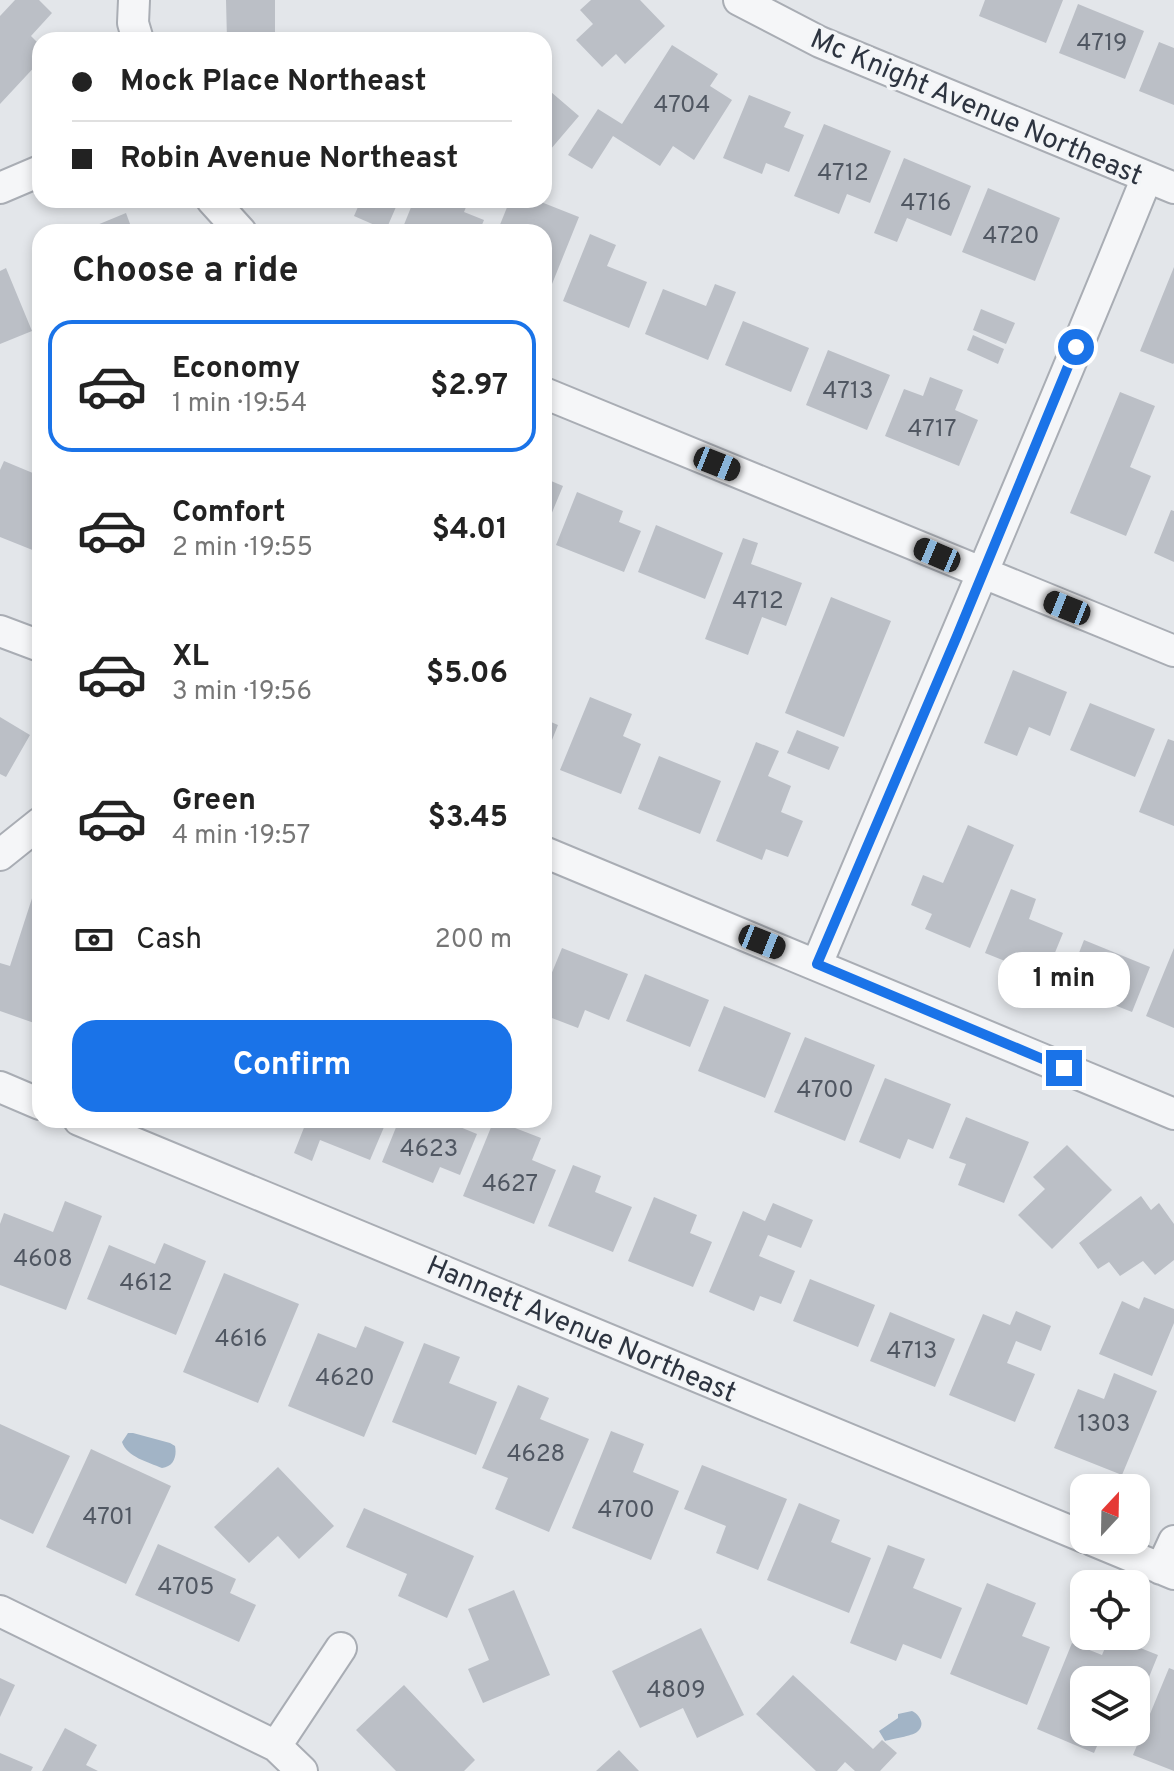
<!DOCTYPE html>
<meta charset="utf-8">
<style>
body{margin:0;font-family:Overpass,sans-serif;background:#f6f6f6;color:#222;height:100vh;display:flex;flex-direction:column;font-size:30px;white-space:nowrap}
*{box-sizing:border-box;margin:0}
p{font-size:26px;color:#767676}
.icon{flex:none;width:44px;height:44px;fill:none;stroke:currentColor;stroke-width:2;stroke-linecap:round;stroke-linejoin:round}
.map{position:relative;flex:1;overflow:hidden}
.details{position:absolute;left:32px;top:224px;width:520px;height:904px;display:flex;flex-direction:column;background:#fff;border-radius:24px;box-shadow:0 4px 12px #0003}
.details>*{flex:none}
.top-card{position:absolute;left:32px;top:32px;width:520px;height:176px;border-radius:24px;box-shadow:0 4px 12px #0003;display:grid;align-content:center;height:176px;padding:0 40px;background:#fff}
.needle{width:52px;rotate:22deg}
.controls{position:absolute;left:1070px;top:1474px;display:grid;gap:16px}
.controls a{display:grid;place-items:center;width:80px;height:80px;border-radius:16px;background:#fff;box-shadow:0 4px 12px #0003;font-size:40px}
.end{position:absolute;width:36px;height:36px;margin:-18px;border:10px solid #1a73e8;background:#fff;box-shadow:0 0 0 4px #fff}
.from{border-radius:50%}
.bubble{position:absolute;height:56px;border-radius:24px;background:#fff;box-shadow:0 4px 12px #0003;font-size:26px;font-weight:700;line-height:56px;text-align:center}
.car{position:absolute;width:24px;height:48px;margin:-24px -12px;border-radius:10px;box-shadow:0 0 6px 2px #0007;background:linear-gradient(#222 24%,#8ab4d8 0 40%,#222 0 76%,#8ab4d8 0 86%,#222 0)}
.top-card b{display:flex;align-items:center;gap:28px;height:76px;font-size:30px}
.top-card b+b{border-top:2px solid #e0e0e0}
.top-card i{width:20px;height:20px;background:#222}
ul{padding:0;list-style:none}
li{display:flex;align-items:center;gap:24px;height:132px;margin:0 16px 12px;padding:0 24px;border:4px solid transparent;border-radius:24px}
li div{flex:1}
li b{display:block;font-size:30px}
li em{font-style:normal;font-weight:700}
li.on{border-color:#1a73e8}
li>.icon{width:72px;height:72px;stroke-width:1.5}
h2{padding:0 40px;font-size:36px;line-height:96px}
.pay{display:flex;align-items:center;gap:20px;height:88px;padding:0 40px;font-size:30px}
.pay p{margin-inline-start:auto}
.action{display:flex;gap:16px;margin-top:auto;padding:16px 40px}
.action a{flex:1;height:92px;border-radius:24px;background:#1a73e8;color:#fff;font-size:32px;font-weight:700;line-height:92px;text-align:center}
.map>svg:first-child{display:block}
.water{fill:#a2b4c6}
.building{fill:#bbbfc6}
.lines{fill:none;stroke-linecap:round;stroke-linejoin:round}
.street-casing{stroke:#a9adb4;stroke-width:34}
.street{stroke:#f5f6f8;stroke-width:30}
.route{stroke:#1a73e8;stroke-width:10}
.labels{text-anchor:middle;stroke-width:7;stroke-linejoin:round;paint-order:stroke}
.number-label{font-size:24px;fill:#505762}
.street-label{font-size:28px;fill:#2d3440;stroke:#f3f5f7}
</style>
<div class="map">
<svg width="1174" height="1771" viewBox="0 0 1174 1771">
<rect width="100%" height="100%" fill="#e3e6ea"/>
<path class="water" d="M128,1433H133L170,1443L175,1446C177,1456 174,1467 162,1468C148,1462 127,1457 122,1442Z
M912,1711C920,1715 926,1725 917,1732C912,1736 892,1739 885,1741L879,1731L898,1718V1714Z"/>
<path class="building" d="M15,0H39L52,13L31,36L40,45V61L0,104V16Z
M226,0H275V40H227Z
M591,0H640L665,26L625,64L616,54L602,67L576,40L593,24L580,10Z
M985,0H1063L1046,43L979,16Z
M1078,4L1144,31L1125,79L1059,53Z
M1159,42L1174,48V105L1139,91Z
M672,45L718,74L710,86L732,100L694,160L673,146L660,166L613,136L592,169L568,155L598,109L622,124Z
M544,86L579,116L550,150L544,145Z
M749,95L791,112L784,127L804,135L789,172L766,163L762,174L723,158Z
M824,124L891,151L870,203L847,194L839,214L794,196Z
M904,158L971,186L951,236L907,218L897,242L874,233Z
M988,188L1060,218L1035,281L962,252Z
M361,200H399L386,230L354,216Z
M414,200H469L464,212L484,220L479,232H401Z
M510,200H536L579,217L548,294L544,292V232H497Z
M126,213L133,232H80Z
M590,234L616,245L607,266L647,282L629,328L563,301Z
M1174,267V363L1173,364L1140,351Z
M6,268L32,331L0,344V271Z
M715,284L736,292L708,360L645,334L663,289L706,306Z
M981,309L1015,323L1006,344L973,330Z
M743,321L809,348L791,392L725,365Z
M973,335L1004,349L998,364L967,350Z
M828,350L890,375L867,430L806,405Z
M930,377L963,390L955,410L978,420L959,466L885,436L904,389L923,396Z
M1120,392L1155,406L1130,467L1151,476L1126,536L1070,513Z
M4,461L40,476V553L0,537V470Z
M544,478L563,486L544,532Z
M577,492L623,511L619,522L641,531L624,572L556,545Z
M1171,510L1174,511V562L1154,553Z
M656,525L723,553L705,599L638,572Z
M743,538L758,543L751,564L802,583L786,626L762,617L748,655L705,639Z
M831,597L891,621L844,737L785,713Z
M1013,670L1067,692L1050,736L1029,727L1017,756L984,743Z
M590,697L632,714L623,736L641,744L621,794L560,770Z
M1090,703L1155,729L1135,777L1070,750Z
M0,717L30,735L6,777L0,774Z
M544,719L558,725L544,760Z
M797,730L839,747L829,770L787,753Z
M1168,739L1174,741V826L1139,812Z
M756,742L779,751L768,776L791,786L781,812L803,821L788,857L766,849L762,860L716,841Z
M659,756L721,781L700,834L638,809Z
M968,825L1014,845L970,948L925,929L932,914L911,905L923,875L943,883Z
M36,886L40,887V1014L37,1024L0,1011V963L10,966Z
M1011,889L1036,899L1029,919L1063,933L1045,977L985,953Z
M1084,940L1150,967L1132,1012L1066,986Z
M562,948L628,974L609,1020L585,1010L578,1028L544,1015V992Z
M1174,948V1028L1146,1016Z
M645,974L709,1000L690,1047L626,1021Z
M724,1006L791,1033L765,1098L698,1071Z
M805,1037L875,1065L845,1141L774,1112Z
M885,1078L951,1104L933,1149L908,1139L900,1159L859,1142Z
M966,1117L1029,1142L1004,1203L958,1185L966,1164L949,1158Z
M307,1120H387L370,1160L320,1140L312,1161L294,1153Z
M399,1120H443L477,1134L460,1175L440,1167L433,1183L382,1162Z
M494,1120L541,1138L532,1160L556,1170L534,1224L463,1196Z
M1067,1145L1112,1190L1052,1249L1018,1215L1045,1189L1033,1177Z
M573,1165L601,1176L595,1192L632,1207L613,1252L548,1226Z
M1141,1196L1151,1210L1159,1203L1174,1224V1260L1155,1275L1143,1261L1120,1276L1109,1262L1098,1269L1079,1243Z
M654,1197L697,1215L690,1233L712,1242L693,1287L628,1261Z
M65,1201L102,1216L66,1310L0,1285V1224L4,1213L53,1232Z
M773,1203L813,1220L801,1248L768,1235L759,1256L795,1271L781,1304L760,1296L754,1311L709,1292L743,1211L765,1221Z
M164,1243L206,1261L176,1335L87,1299L109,1245L155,1264Z
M224,1273L299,1304L258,1403L183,1372Z
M810,1279L875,1305L858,1347L793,1321Z
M1144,1297L1174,1309V1323L1152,1376L1099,1354L1122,1301L1139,1309Z
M1016,1311L1051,1326L1041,1351L1016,1341L1007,1363L1035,1374L1015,1422L949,1395L983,1314L1010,1325Z
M890,1312L955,1339L935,1387L870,1361Z
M365,1326L404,1342L364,1437L288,1406L318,1333L356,1348Z
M424,1343L460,1357L449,1383L497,1402L476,1455L392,1422Z
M1114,1373L1157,1391L1122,1475L1054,1448L1078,1389L1104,1399Z
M518,1385L549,1398L540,1419L589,1439L549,1532L495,1509L508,1478L482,1468Z
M0,1424L70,1456L33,1534L0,1519Z
M611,1431L644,1444L633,1472L679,1491L651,1560L572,1528Z
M91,1449L171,1486L126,1584L46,1547Z
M702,1465L787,1499L758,1570L716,1553L726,1526L684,1509Z
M278,1467L334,1526L299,1559L278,1536L249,1563L214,1527Z
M799,1503L840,1520L831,1542L871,1558L849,1613L767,1580Z
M364,1508L474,1556L447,1618L398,1596L407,1574L346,1547Z
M158,1544L236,1579L230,1593L256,1605L239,1642L135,1595Z
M888,1545L925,1559L913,1588L962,1608L941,1659L903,1644L896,1661L850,1643Z
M987,1583L1036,1603L1022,1636L1050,1647L1027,1705L950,1674Z
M514,1590L550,1675L483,1703L468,1669L489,1660L468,1609Z
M701,1628L744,1715L697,1738L683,1708L640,1728L612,1671Z
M1110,1636L1158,1655L1136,1709V1680H1084V1732H1103L1094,1753L1037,1729L1072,1643L1102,1655Z
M1169,1668L1174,1670V1771L1133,1755Z
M793,1675L873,1749L882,1740L897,1753L880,1771H855L845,1762L837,1771H816L756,1714Z
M0,1678L15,1685L0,1717Z
M404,1685L475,1760L464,1771H396L356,1730Z
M65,1728L97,1745L86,1765L98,1771H42Z
M619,1750L639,1771H596Z
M0,1753L33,1767L31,1771H0Z"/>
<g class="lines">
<defs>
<path id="street" d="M134,0L133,23L138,40
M739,0L820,42L1174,188
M0,188L40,171
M212,200L241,232
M544,393L1174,651
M0,631L40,646
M544,852L1174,1114
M0,855L40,823
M817,964C927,702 1040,441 1147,177
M0,1087L40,1104
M79,1120L1084,1537
M1092,1540L1174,1574
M1161,1569L1174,1541
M0,1611L276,1746L302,1771
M276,1746L341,1648"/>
</defs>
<use href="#street" class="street-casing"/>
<use href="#street" class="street"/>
</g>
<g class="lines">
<path class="route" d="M1064,1068L817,964L957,636L1076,347"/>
</g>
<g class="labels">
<g class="number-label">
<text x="1102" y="50">4719</text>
<text x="682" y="112">4704</text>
<text x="843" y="180">4712</text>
<text x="926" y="210">4716</text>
<text x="1011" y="243">4720</text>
<text x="848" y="398">4713</text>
<text x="932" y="436">4717</text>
<text x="758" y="608">4712</text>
<text x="825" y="1097">4700</text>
<text x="429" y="1156">4623</text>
<text x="510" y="1191">4627</text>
<text x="43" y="1266">4608</text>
<text x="146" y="1290">4612</text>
<text x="241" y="1346">4616</text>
<text x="912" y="1358">4713</text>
<text x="345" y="1385">4620</text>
<text x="1104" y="1431">1303</text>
<text x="536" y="1461">4628</text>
<text x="626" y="1517">4700</text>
<text x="108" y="1524">4701</text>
<text x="186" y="1594">4705</text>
<text x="676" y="1697">4809</text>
</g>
<g class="street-label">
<text transform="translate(977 106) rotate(23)" y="10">Mc Knight Avenue Northeast</text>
<text transform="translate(582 1328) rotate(23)" y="10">Hannett Avenue Northeast</text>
</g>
</g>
</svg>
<div class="controls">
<a><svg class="needle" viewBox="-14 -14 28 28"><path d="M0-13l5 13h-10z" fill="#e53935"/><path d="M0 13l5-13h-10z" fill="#767676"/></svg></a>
<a><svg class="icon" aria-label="locate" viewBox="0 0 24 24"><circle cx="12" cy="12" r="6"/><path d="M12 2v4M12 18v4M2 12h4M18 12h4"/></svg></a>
<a><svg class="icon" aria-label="layers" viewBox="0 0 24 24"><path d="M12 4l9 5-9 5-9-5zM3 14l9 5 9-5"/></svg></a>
</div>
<i class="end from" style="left:1076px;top:347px"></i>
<i class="end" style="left:1064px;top:1068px"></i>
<div class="bubble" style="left:998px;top:952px;width:132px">1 min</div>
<i class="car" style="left:717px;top:464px;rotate:112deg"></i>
<i class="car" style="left:937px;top:555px;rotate:293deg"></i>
<i class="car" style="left:1067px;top:608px;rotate:292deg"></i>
<i class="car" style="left:762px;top:942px;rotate:112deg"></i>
<div class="top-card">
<b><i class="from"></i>Mock Place Northeast</b>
<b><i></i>Robin Avenue Northeast</b>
</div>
<section class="details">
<h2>Choose a ride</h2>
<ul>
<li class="on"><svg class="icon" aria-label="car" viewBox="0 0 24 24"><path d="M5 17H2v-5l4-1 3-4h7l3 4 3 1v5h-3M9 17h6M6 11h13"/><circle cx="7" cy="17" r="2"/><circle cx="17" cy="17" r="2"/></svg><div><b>Economy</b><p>1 min · 19:54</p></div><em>$2.97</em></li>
<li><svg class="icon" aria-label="car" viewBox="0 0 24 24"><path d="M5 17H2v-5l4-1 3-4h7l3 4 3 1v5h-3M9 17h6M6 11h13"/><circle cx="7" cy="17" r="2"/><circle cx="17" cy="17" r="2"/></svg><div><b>Comfort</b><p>2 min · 19:55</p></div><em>$4.01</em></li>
<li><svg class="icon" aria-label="car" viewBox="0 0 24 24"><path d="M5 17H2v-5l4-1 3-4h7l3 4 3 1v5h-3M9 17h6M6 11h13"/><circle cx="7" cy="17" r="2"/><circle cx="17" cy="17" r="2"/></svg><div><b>XL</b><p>3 min · 19:56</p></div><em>$5.06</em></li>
<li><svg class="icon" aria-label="car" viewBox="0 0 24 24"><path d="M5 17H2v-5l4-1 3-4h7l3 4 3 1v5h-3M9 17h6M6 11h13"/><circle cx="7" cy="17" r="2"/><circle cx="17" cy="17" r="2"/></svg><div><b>Green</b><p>4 min · 19:57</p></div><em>$3.45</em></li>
</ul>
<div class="pay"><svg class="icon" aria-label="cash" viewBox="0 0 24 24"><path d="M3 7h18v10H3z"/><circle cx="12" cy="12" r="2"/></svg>Cash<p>200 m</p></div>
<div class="action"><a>Confirm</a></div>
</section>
</div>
